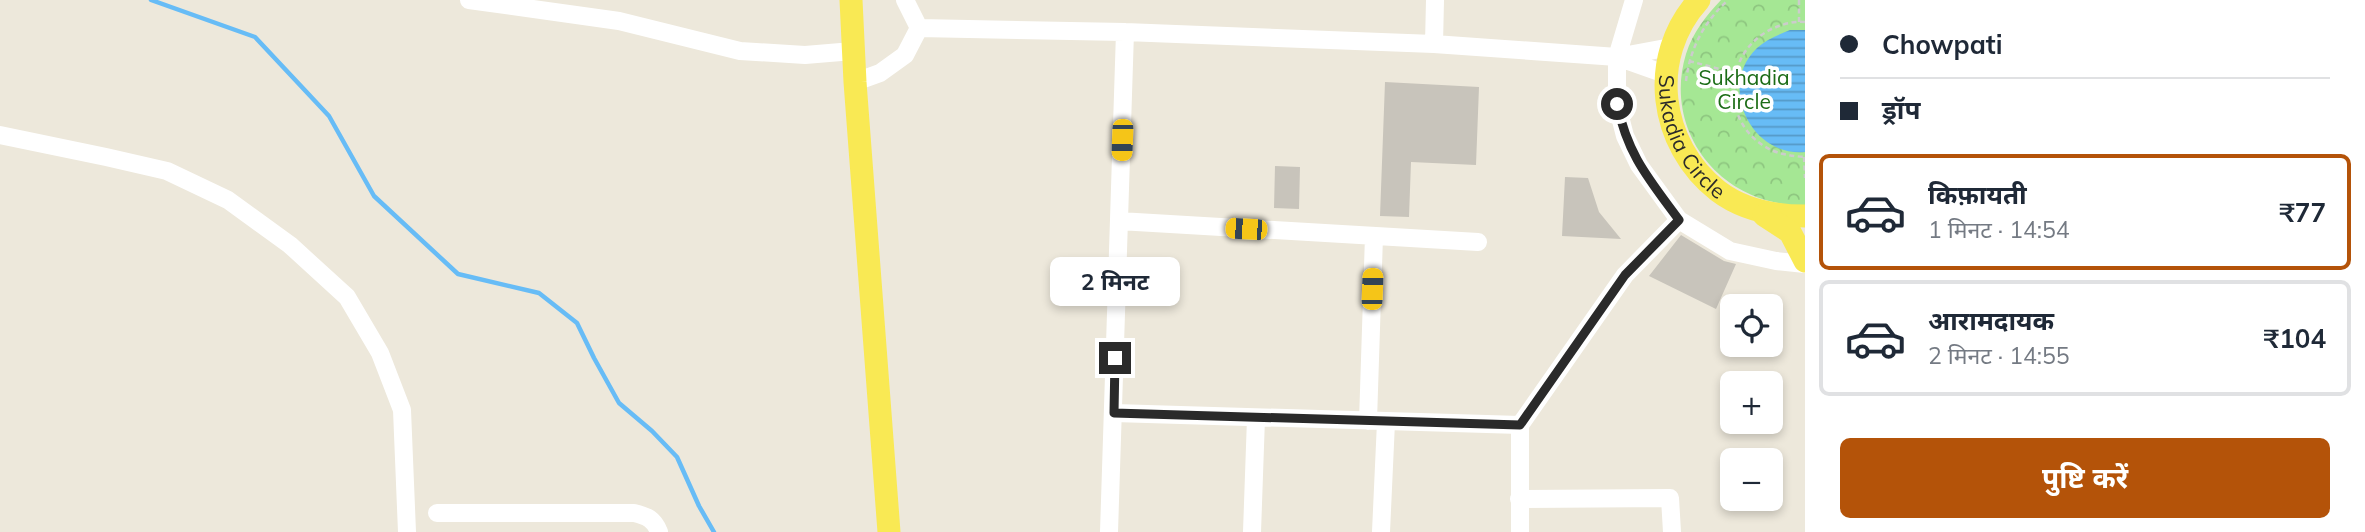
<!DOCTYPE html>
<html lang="hi">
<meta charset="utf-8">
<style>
body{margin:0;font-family:Mulish,"Noto Sans Devanagari",sans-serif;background:#f2f2f3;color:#1f2937;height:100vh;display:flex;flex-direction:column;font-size:26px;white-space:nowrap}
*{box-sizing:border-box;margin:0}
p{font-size:23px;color:#747a83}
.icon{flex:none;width:38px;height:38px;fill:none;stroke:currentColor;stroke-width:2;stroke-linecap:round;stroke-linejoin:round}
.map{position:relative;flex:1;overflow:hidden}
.drawer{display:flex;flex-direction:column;background:#fff;width:560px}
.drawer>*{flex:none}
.top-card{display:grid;align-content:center;height:154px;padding:0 35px;background:#fff}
.controls{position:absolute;left:1720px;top:294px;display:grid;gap:14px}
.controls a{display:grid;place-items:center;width:63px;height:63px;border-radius:10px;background:#fff;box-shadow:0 4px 10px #0003;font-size:35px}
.end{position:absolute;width:32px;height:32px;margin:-16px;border:9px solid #2a2a2a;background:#fff;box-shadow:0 0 0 4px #fff}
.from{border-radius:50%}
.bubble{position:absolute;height:49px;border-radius:10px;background:#fff;box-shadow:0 4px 10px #0003;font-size:23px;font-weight:700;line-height:49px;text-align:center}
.car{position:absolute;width:21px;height:42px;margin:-21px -10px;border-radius:9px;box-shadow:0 0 5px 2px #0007;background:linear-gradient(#f5c518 24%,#345 0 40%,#f5c518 0 76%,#345 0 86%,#f5c518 0)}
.top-card b{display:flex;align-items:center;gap:24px;height:66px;font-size:26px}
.top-card b+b{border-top:2px solid #e0e1e3}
.top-card i{width:18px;height:18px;background:#1f2937}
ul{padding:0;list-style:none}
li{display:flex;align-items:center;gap:21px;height:116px;margin:0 14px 10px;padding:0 21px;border:4px solid #e0e1e3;border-radius:10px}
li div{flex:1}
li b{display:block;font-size:26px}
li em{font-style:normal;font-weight:700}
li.on{border-color:#b45309}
li>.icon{width:63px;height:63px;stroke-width:1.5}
.primary-button{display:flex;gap:14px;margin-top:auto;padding:14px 35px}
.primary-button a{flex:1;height:80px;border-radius:10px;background:#b45309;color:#fff;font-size:28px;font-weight:700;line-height:80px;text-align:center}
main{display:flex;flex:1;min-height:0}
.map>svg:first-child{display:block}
.forest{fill:url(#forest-crowns)}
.water{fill:url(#water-rules)}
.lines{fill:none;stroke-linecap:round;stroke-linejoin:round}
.stream{stroke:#67bcf6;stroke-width:4.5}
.building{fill:#c8c4bb}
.path{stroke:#ccc;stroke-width:2.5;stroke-dasharray:5 3.5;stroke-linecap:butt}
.minor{stroke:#fff;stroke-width:18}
.major{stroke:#f9e954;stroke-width:23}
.route{stroke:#2a2a2a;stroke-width:9}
.labels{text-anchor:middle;stroke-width:7;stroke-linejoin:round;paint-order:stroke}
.park-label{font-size:21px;fill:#1b6c16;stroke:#fff}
.street-label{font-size:21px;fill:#2a2a2a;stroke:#fff}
</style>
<main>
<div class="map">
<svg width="1805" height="532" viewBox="0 0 1805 532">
<defs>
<pattern id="forest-crowns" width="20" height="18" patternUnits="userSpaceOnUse" patternTransform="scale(1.75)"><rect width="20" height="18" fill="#a5e794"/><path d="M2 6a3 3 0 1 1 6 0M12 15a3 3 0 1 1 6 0" fill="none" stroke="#8ec680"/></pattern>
<pattern id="water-rules" width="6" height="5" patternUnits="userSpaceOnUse" patternTransform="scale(1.75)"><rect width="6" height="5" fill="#67bcf6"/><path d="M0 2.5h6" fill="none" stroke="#5599c7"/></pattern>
</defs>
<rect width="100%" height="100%" fill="#ede8db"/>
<path class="forest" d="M1721,0H1805V206C1796,207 1787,205 1778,203C1709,190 1665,123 1686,54C1693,32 1706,16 1721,0Z"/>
<path class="water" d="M1790,30H1805V152C1751,157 1717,86 1757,48C1767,39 1778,35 1790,30Z"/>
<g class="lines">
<path class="stream" d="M151,0L255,37L329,116L374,196L458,274L539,293L577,323L594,358L619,403L652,431L677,457L699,506L714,532"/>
</g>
<path class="building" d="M1385,82L1479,87L1476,165L1411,162L1409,217L1380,216Z
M1275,166L1300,167L1299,209L1274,208Z
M1565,177L1588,178L1599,212L1621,239L1562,236Z
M1681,235L1724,261L1736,264L1716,309L1649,276Z"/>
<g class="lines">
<path class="path" d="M1799,0V22
M1805,22C1794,21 1783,24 1774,28C1725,49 1719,118 1764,146C1776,154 1791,156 1805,157
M1689,61L1735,73
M1686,81C1690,48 1704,22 1728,0
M1804,157L1805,178"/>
<path class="minor" d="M469,0L619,21L740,51L805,55L853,51
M1634,0L1617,57V105L1625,136L1639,165L1679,220L1730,251L1776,261L1805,264
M919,28L1125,32L1434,44L1617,57L1671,47
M1434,44L1435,0
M1617,57L1665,74
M855,82L880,73L905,55L919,28L905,0
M0,135L106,157L167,171L228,200L290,245L347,297L380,353L402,410L407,532
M1119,221L1478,242
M1114,413L1520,425L1625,275L1679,220
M1368,421L1374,236
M1519,499L1670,498L1672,532
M437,513H634C647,516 654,519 659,532
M1109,532L1125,32
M1252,532L1256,418
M1381,532L1386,422
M1520,532V425"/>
<g class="major">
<path d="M851,0L855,82L889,532"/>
<path id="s1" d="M1699,0C1647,57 1659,145 1718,191C1743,210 1774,216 1805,216"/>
<path d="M1764,215L1790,232L1805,261"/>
</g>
</g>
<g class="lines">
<path class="route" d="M1115,358L1114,413L1520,425L1625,275L1679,220C1649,179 1628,156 1617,104"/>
</g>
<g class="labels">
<g class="park-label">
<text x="1744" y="85">Sukhadia<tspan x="1744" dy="24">Circle</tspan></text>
</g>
<g class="street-label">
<text dy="7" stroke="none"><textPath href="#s1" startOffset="152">Sukadia Circle</textPath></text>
</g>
</g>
</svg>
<div class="controls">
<a><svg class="icon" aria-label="locate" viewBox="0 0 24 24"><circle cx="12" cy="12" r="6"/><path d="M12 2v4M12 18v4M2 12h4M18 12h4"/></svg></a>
<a>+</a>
<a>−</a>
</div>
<i class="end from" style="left:1617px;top:104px"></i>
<i class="end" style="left:1115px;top:358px"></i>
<div class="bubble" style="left:1050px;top:257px;width:130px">2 मिनट</div>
<i class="car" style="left:1122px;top:140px;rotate:182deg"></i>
<i class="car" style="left:1246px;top:229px;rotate:273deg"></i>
<i class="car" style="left:1372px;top:289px;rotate:2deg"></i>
</div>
<section class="drawer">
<div class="top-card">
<b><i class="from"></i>Chowpati</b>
<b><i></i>ड्रॉप</b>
</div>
<ul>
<li class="on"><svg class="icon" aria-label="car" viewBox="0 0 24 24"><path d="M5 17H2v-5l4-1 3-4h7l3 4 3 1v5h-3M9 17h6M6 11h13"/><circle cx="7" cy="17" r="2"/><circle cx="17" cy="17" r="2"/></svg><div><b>किफ़ायती</b><p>1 मिनट · 14:54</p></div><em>₹77</em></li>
<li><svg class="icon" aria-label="car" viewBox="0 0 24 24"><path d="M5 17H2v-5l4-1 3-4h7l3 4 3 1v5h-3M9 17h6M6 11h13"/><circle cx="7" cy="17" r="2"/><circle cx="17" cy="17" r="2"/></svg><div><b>आरामदायक</b><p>2 मिनट · 14:55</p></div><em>₹104</em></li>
</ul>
<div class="primary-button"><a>पुष्टि करें</a></div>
</section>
</main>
